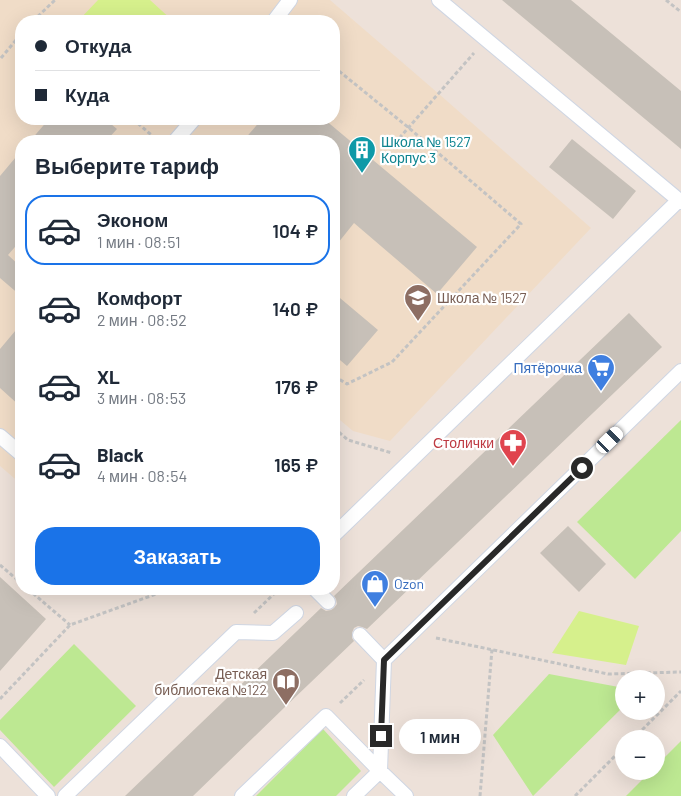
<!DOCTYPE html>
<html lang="ru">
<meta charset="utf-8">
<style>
body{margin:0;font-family:Barlow,sans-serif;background:#f6f6f7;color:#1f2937;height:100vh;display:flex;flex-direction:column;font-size:19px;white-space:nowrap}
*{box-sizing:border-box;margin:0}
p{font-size:16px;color:#747a83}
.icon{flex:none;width:28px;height:28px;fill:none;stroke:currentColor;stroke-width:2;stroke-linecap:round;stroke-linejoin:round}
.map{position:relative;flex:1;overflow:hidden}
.drawer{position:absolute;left:15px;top:135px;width:325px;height:460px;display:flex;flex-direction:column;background:#fff;border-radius:20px;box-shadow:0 5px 20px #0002}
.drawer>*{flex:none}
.guide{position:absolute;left:15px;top:15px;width:325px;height:110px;border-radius:20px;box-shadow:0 5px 20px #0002;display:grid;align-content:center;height:110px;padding:0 20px;background:#fff}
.buttons{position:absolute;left:615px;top:670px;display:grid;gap:10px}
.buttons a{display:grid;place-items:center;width:50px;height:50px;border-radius:50%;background:#fff;box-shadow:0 5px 20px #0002;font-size:25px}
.end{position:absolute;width:22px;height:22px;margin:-11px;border:6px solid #292929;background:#fff;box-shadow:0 0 0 2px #fff}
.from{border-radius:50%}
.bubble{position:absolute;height:35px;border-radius:18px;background:#fff;box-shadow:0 5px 20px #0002;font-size:16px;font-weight:600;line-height:35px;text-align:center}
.car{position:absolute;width:15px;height:30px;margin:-15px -8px;border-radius:6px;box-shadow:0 0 4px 1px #0007;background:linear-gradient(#fff 24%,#345 0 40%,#fff 0 76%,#345 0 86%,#fff 0)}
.guide b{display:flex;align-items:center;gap:18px;height:48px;font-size:19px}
.guide b+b{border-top:1px solid #e0e1e3}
.guide i{width:12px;height:12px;background:#1f2937}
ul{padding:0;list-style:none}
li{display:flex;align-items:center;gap:15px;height:70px;margin:0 10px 8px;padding:0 10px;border:2px solid transparent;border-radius:20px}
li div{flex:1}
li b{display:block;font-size:19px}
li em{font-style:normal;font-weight:600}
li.on{border-color:#1a73e8}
li>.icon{width:45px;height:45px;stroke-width:1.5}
h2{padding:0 20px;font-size:22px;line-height:60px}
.action{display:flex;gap:10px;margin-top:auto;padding:10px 20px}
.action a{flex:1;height:58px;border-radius:20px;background:#1a73e8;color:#fff;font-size:20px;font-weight:600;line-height:58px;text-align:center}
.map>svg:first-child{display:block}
.education{fill:#f0dcc7;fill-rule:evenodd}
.green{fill:#bde892}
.pitch{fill:#d6f08c}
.building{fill:#c7c0b8}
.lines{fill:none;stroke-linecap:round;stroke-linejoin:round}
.lane-casing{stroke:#cfd6e3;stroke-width:16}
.path{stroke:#c3c3c3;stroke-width:3;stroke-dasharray:4 2.5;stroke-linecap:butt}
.lane{stroke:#fff;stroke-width:14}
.route{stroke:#292929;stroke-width:6}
.labels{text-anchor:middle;stroke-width:4.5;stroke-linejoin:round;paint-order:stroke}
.culture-label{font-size:14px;fill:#0d838f;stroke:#fff;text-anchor:start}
.education-label{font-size:14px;fill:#785e54;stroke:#fff;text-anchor:start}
.shop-label{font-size:14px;fill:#366cbe;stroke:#fff;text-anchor:end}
.health-label{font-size:14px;fill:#be3a42;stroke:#fff;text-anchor:end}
</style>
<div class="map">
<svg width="681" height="796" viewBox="0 0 681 796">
<rect width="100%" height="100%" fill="#ede1d9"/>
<path class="education" d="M0,0H330L439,94L591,228L390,441L353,431L334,415V141H21V484L0,466ZM21,21H334V119H21Z"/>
<path class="green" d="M681,420V531L635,579L577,522Z
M74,644L136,706L54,787L0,730V720Z
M549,674L624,688V706L533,796L493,735Z
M323,729L361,771L336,796H256Z
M681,741V796H626L651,771H656V766Z"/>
<path class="pitch" d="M98,0H150L173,21H78Z
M579,611L639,626L626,665L552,653Z"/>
<path class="building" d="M502,0H571L681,91V149Z
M49,119H105L117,129L106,141H30Z
M262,119H324L477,247L437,294L354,223L334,248V141H243Z
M572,139L636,191L613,219L549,167Z
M21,151V240L8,255L21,267V296L0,278V176Z
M334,293L378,330L347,366L334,355Z
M629,313L662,347L367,629L362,627L358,626L354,628L352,633V638L354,641L286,706L193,796H125L321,608L326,611L331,610L334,608L337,604L336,599L334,596Z
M21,324V407L0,388V349Z
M568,526L606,564L579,592L540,553Z
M0,577L46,619L0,671Z"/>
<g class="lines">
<defs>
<path id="lane" d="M439,0L681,202
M274,21L290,0
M175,141L194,119
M0,436L21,454
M334,535L679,200
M315,589L328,602
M360,635L384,660
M0,746L48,796
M380,771L384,660L681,371
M65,796L236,632L273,633L296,613
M242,796L326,716L380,771
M354,796L380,771L406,796"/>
</defs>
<use href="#lane" class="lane-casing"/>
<path class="path" d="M666,0L681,12
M33,21L55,0
M1,58L21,34
M334,67L409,128L521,224L392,362L347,384L334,376
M133,119L157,140
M395,143L474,53
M334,428L348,440L392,453
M0,565L21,583
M28,589L70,625
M254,613L279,589
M436,638L608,674L681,672
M0,699L70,625L170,589
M340,703L364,680
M633,739L681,691
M480,796L492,649
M575,796L624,747"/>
<use href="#lane" class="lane"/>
</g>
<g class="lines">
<path class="route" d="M381,736L384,660L582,468"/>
</g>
<defs>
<symbol id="building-pin" viewBox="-11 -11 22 30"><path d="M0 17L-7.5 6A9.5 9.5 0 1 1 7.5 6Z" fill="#0f9aa8" stroke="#fff"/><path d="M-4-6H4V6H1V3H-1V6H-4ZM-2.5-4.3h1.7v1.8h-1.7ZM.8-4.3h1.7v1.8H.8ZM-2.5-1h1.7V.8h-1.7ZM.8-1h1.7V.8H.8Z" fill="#fff"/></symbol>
<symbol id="school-pin" viewBox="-11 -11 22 30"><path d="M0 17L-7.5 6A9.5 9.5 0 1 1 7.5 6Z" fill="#8d6e63" stroke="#fff"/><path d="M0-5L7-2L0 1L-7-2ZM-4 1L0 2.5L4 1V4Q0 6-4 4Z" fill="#fff"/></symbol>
<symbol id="supermarket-pin" viewBox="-11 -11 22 30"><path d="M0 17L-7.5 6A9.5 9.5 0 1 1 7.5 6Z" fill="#3f7fe0" stroke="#fff"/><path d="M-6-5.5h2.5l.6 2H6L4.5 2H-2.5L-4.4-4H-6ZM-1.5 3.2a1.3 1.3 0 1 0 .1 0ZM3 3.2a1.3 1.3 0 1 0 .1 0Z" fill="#fff"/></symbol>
<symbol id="pharmacy-pin" viewBox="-11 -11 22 30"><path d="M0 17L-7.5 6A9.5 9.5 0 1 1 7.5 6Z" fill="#e0444e" stroke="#fff"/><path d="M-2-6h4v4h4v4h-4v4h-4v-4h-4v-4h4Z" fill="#fff"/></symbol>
<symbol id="shop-pin" viewBox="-11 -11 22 30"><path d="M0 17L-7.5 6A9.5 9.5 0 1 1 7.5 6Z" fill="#3f7fe0" stroke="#fff"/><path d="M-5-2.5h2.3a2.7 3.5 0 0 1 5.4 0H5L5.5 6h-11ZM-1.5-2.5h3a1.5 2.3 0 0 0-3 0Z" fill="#fff"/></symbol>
<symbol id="library-pin" viewBox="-11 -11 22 30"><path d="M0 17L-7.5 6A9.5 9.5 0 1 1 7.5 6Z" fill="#8d6e63" stroke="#fff"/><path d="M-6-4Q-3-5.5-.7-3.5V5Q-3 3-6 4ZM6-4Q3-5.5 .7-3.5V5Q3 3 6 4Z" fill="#fff"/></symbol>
</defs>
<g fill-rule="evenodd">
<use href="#building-pin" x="346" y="134" width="32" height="43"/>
<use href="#school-pin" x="402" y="282" width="32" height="43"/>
<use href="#supermarket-pin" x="585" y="352" width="32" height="43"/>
<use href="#pharmacy-pin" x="497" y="427" width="32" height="43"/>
<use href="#shop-pin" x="359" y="568" width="32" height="43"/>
<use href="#library-pin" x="270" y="666" width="32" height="43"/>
</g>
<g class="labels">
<g class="culture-label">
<text x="381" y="147">Школа № 1527<tspan x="381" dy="16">Корпус 3</tspan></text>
</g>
<g class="education-label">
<text x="437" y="303">Школа № 1527</text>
<text x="267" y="679" text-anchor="end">Детская<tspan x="267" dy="16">библиотека №122</tspan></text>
</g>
<g class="shop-label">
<text x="582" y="373">Пятёрочка</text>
<text x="394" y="589" text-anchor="start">Ozon</text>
</g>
<g class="health-label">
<text x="494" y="448">Столички</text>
</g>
</g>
</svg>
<div class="buttons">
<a>+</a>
<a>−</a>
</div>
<i class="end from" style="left:582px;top:468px"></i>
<i class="end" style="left:381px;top:736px"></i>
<div class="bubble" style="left:399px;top:719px;width:82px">1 мин</div>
<i class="car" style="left:610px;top:440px;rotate:46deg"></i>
<div class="guide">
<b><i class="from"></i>Откуда</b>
<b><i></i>Куда</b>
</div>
<section class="drawer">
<h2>Выберите тариф</h2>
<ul>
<li class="on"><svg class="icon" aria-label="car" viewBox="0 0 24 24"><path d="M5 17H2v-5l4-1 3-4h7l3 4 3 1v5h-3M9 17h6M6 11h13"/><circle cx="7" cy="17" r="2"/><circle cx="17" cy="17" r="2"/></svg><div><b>Эконом</b><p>1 мин · 08:51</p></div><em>104 ₽</em></li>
<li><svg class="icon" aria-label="car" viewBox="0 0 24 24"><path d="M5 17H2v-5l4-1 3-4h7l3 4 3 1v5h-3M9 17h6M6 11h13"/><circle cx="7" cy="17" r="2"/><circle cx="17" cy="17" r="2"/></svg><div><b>Комфорт</b><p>2 мин · 08:52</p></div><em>140 ₽</em></li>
<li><svg class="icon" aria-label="car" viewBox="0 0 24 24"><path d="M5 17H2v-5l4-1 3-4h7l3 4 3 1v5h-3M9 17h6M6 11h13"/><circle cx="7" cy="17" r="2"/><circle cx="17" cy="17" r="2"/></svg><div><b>XL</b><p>3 мин · 08:53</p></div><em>176 ₽</em></li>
<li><svg class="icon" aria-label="car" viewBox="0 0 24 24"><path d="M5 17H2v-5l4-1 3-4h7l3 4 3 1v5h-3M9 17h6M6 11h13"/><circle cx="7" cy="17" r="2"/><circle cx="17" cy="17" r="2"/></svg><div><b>Black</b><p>4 мин · 08:54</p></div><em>165 ₽</em></li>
</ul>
<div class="action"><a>Заказать</a></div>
</section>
</div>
